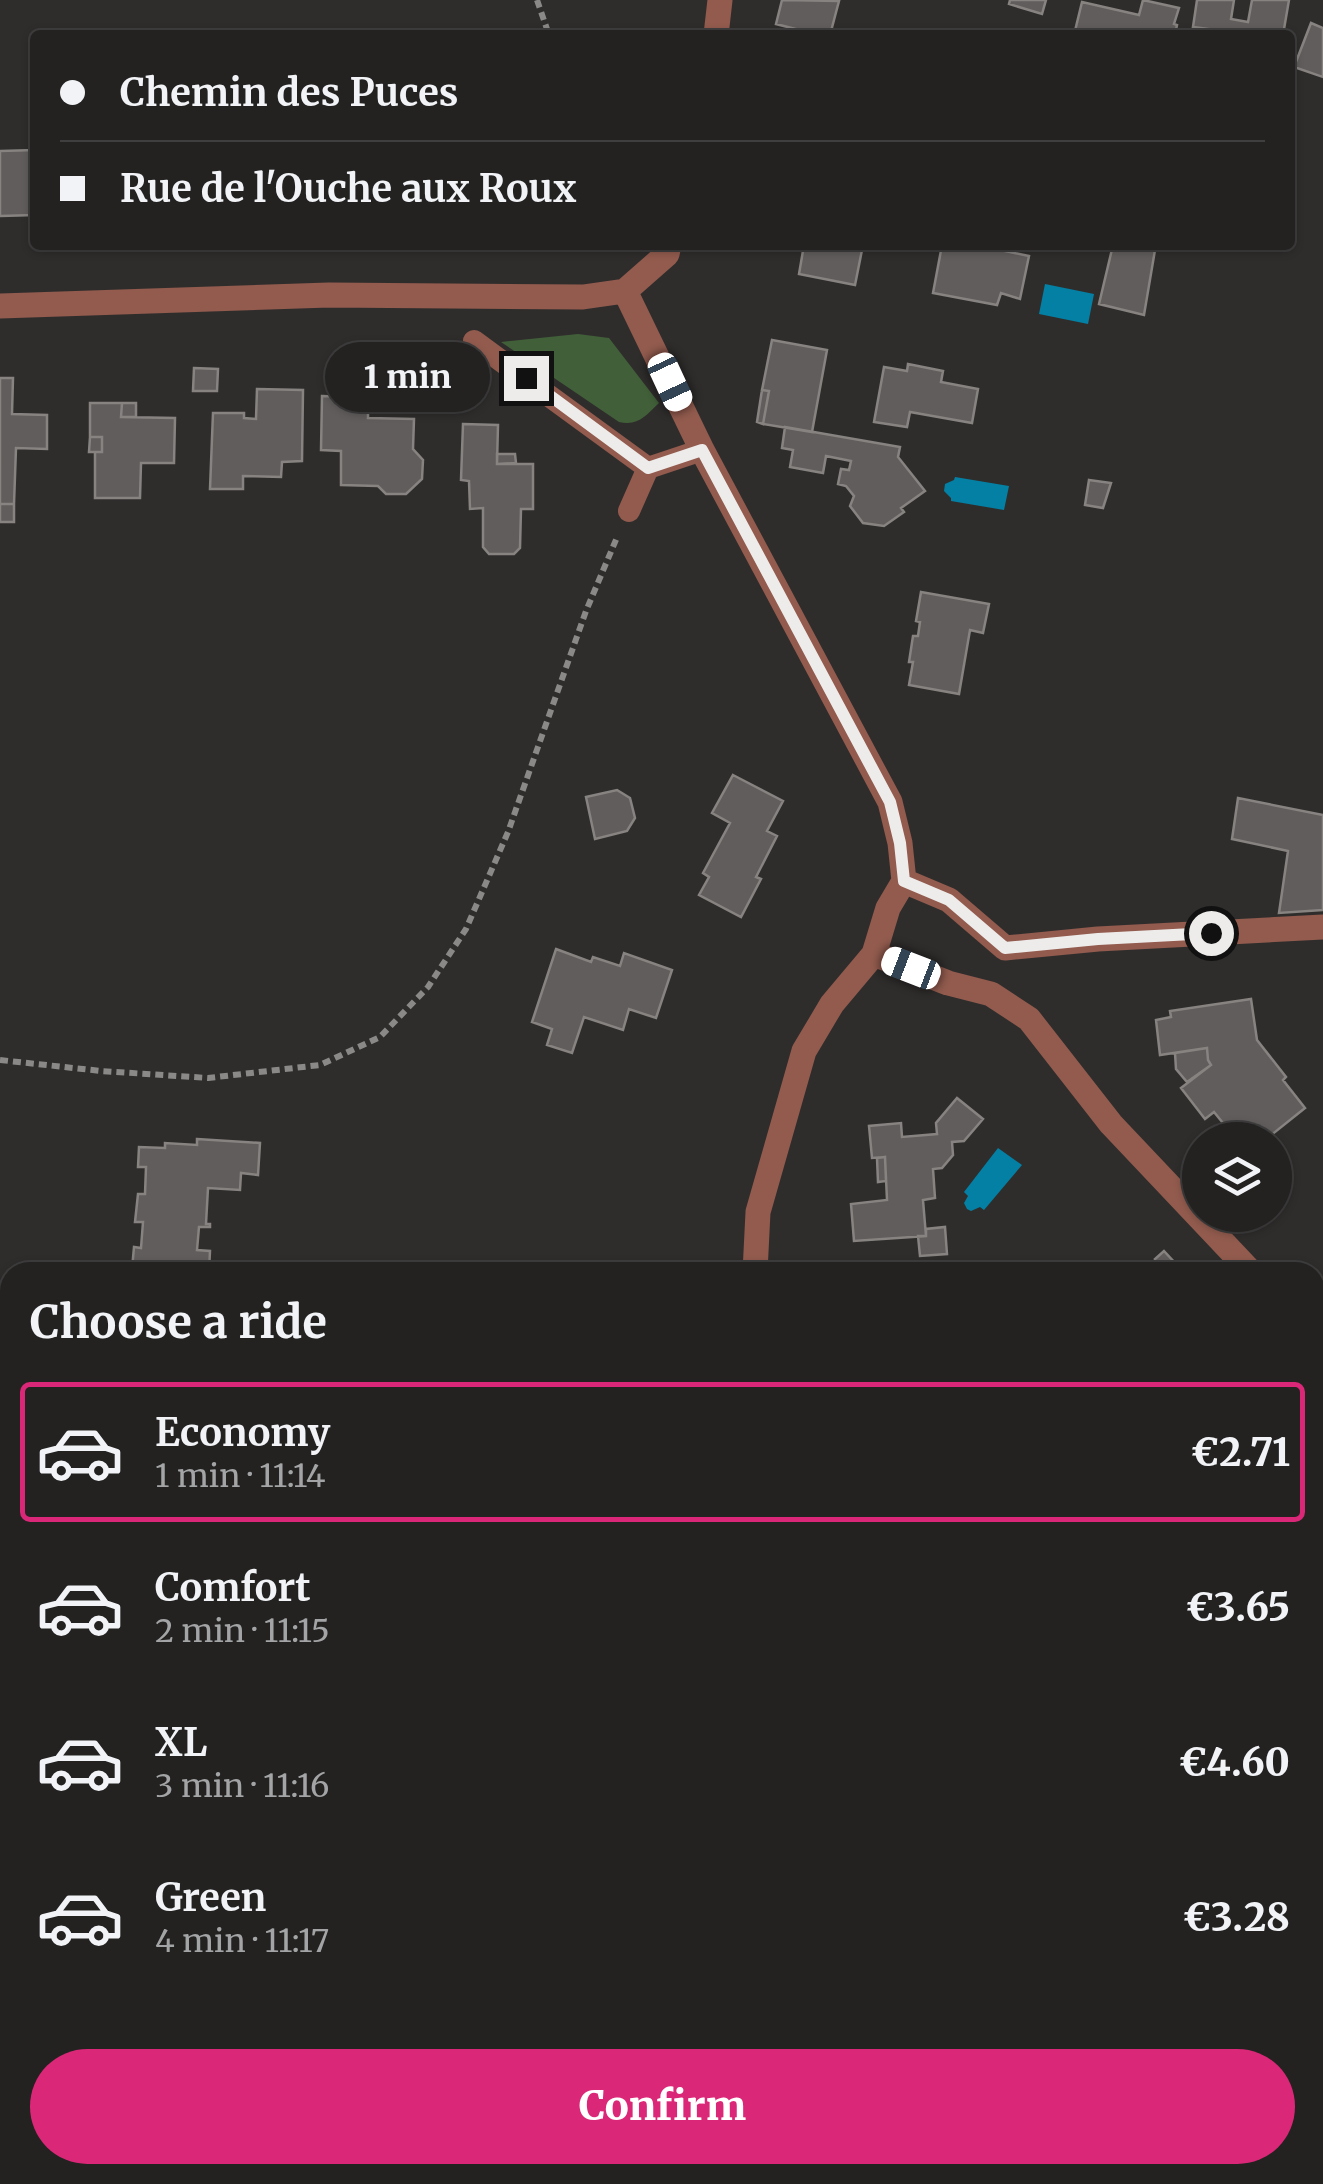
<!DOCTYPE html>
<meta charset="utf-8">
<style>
body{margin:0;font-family:Merriweather,serif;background:#2b2a2a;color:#f1f3f6;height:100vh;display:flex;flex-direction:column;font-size:38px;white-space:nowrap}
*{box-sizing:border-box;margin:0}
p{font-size:32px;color:#a3a4a5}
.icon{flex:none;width:55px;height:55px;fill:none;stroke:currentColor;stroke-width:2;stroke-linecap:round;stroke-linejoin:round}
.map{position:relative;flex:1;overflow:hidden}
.drawer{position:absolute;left:0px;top:1262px;width:1325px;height:922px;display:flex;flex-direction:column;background:#232221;border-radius:30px 30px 0 0;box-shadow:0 2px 8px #0004,0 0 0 2px #403f3f}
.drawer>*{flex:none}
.guide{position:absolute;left:30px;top:30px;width:1265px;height:220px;border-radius:10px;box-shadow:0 2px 8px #0004,0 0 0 2px #403f3f;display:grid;align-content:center;height:220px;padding:0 30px;background:#232221}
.buttons{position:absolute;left:1182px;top:1122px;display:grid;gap:20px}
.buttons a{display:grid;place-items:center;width:110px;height:110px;border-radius:50%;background:#232221;box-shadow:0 2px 8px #0004,0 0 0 2px #403f3f;font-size:50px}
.end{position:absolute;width:45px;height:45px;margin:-22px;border:12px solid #eeeceb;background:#111;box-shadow:0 0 0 5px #111}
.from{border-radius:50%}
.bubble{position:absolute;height:70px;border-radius:35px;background:#232221;box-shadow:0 2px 8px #0004,0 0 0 2px #403f3f;font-size:32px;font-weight:800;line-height:70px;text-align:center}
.car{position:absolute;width:30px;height:60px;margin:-30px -15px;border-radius:12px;box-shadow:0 0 8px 2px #0007;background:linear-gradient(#fff 24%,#345 0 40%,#fff 0 76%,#345 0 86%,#fff 0)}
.guide b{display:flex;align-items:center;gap:35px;height:95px;font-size:38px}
.guide b+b{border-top:2px solid #403f3f}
.guide i{width:25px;height:25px;background:#f1f3f6}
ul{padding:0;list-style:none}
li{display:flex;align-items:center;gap:30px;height:140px;margin:0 20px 15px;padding:0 10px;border:5px solid transparent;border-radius:10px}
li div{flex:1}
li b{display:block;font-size:38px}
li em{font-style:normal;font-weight:800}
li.on{border-color:#db2777}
li>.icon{width:90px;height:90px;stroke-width:1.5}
h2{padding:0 30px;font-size:45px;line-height:120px}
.action{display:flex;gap:20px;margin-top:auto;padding:20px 30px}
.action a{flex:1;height:115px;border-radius:60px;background:#db2777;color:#fff;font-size:40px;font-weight:800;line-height:115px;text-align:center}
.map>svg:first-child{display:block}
.green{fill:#416039}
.water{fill:#0480a4}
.building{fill:#605d5c;stroke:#868381;stroke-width:2.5}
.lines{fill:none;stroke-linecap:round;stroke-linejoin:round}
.path{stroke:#8b8988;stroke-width:6;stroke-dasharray:8 5;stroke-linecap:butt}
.lane{stroke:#925b4e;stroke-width:22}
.street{stroke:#925b4e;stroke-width:25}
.route{stroke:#eeeceb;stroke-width:12}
</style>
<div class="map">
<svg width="1323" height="2184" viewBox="0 0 1323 2184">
<rect width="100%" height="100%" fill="#2f2d2c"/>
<path class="green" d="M578,334L609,338L659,403C645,416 639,426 619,422L501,342Z"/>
<path class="water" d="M1045,284L1094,294L1088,324L1039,314Z
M955,477L1009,486L1004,510L951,501V498L944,491L945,484L954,480Z
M998,1148L1022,1165L984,1210L980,1207L971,1211L967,1209L964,1203L968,1196L964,1192Z
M1315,1453L1323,1460V1641H1315Z"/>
<path class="building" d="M782,0L839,1L830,35H819L776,24Z
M1010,0H1046L1042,14L1009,4Z
M1143,0L1179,8L1174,24L1177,25L1175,35H1074L1082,2L1139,15Z
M1197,0H1234L1231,19L1248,22L1252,0H1289L1283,35H1209V29L1193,27Z
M1311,23L1323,28V77L1294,67Z
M35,150V215L0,216V151Z
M804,245H863L855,285L799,274Z
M942,245H976L1029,256L1020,299L1001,293L997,305L933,293Z
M1113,245H1136L1155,250L1144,315L1099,304Z
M772,340L827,350L812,432L763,424L769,391L762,390Z
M908,364L943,371L941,382L978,389L972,423L910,412L907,427L874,422L884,367L907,371Z
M194,368L218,369L217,391H193Z
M0,378H13L12,414L47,415V449L16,448L14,504H0Z
M257,389L303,390L302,461L282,462L281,477L243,476V489H210L213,413H244V418L256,419Z
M762,390L769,391L763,424L757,422Z
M322,396L368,398V418L414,419L413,449L423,460L422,479L406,494H386L378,486L341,485V451L321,450Z
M90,403H122L121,417L175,418L174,463H141L140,498H95V452H102V437H90Z
M122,403H136V417H121Z
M463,424L498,425L497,464H533V509H521L520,548L514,554H489L483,547V508L470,509L469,481L461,480Z
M785,427L900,447L898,457L925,491L901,508L904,512L884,526L863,523L850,506L854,496L846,486L838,484L841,469L849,470L851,461L826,456L823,473L790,467L793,450L782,448Z
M90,437H102V452H89Z
M497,454H515L516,463L497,464Z
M1089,480L1111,483L1103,508L1085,505Z
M0,504H14V522H0Z
M921,592L989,604L983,633L970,630L959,694L909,685L913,662H909L913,636H918L920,622L916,621Z
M733,775L783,801L767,831L777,836L756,877L761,879L741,917L699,895L709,877L703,873L730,823L712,813Z
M617,790L630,798L635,818L627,831L595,839L586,797Z
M1238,798L1323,815V910L1279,913L1288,851L1232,839Z
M556,949L591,962L593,957L620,966L624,953L672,970L656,1018L629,1009L623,1030L584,1017L572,1053L547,1045L552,1029L532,1022Z
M1251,999L1257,1040L1286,1077L1283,1080L1305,1108L1265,1140H1229L1225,1135L1227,1128L1214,1112L1205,1119L1181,1088L1211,1065L1208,1060L1207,1048L1160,1055L1156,1020L1171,1017L1170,1011Z
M1207,1048L1208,1060L1211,1065L1187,1082L1176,1069L1175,1053Z
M957,1098L983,1119L964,1141L952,1142L953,1155L942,1168L933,1169L935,1198L923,1200L926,1236L854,1241L851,1204L887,1200L885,1157L872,1158L869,1126L901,1123L902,1137L937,1134L936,1123Z
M197,1139L260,1143L258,1175L241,1173L240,1190L208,1188L206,1224H210V1227H199L197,1250L210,1251L209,1272H115V1268L132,1269L134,1247L141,1248L143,1222H135L138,1194H145L146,1167H138L139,1147L165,1148V1143L197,1145Z
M885,1157L886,1181L878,1182L877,1158Z
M945,1227L947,1254L920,1256L918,1236H926V1229Z
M1164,1251L1176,1264L1168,1272L1155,1259Z
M0,1696H10V1734H0Z
M0,1751L10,1752V1894H0Z
M1315,1977L1323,1988V2019L1315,2025Z
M74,2175H94L93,2184H73Z"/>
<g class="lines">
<path class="path" d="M537,0L549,35
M0,1060L101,1071L208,1078L320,1065L380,1037L428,987L466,929L508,832L586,611L618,535"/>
<path class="lane" d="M474,341L648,468L702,450
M629,511L648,468"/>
<path class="street" d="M716,35L720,0
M625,291L702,450L890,802L900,843L904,881
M0,306L329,295L583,297L625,291L667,254L669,245
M904,881L949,900L1005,948L1098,939L1323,927
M874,954L948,983L991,994L1029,1019L1111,1124L1251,1272
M755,1272L758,1212L804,1051L832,1004L874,954L888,908L904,881
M1315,1339L1323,1348
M1315,2114L1323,2108
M1130,2175L1136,2184
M1221,2184L1233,2175"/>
</g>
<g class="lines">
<path class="route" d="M526,378L648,468L702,450L890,802L900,843L904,881L949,900L1005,948L1098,939L1211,933"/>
</g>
</svg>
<div class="buttons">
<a><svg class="icon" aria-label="layers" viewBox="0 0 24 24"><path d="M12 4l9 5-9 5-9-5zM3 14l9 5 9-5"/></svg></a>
</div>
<i class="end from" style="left:1211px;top:933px"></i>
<i class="end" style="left:526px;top:378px"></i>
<div class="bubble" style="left:325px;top:342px;width:165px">1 min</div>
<i class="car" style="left:670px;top:382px;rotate:155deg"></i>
<i class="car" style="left:911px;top:968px;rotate:291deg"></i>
<div class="guide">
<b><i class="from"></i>Chemin des Puces</b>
<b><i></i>Rue de l'Ouche aux Roux</b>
</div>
<section class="drawer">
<h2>Choose a ride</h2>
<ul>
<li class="on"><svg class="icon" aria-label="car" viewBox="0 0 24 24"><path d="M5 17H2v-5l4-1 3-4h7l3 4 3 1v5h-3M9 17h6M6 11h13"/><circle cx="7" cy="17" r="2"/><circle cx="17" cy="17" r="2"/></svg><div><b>Economy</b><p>1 min · 11:14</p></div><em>€2.71</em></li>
<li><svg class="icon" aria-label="car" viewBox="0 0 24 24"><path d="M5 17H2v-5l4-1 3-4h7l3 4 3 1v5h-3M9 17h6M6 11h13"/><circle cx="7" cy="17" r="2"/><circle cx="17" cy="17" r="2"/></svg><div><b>Comfort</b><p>2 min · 11:15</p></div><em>€3.65</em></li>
<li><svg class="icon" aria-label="car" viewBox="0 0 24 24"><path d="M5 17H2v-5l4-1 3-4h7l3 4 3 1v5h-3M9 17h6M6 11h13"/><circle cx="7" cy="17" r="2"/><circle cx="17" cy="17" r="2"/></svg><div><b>XL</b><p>3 min · 11:16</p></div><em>€4.60</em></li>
<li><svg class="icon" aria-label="car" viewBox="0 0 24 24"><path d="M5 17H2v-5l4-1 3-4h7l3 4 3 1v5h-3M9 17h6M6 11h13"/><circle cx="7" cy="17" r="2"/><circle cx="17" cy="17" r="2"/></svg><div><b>Green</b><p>4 min · 11:17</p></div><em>€3.28</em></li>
</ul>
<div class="action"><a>Confirm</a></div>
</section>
</div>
